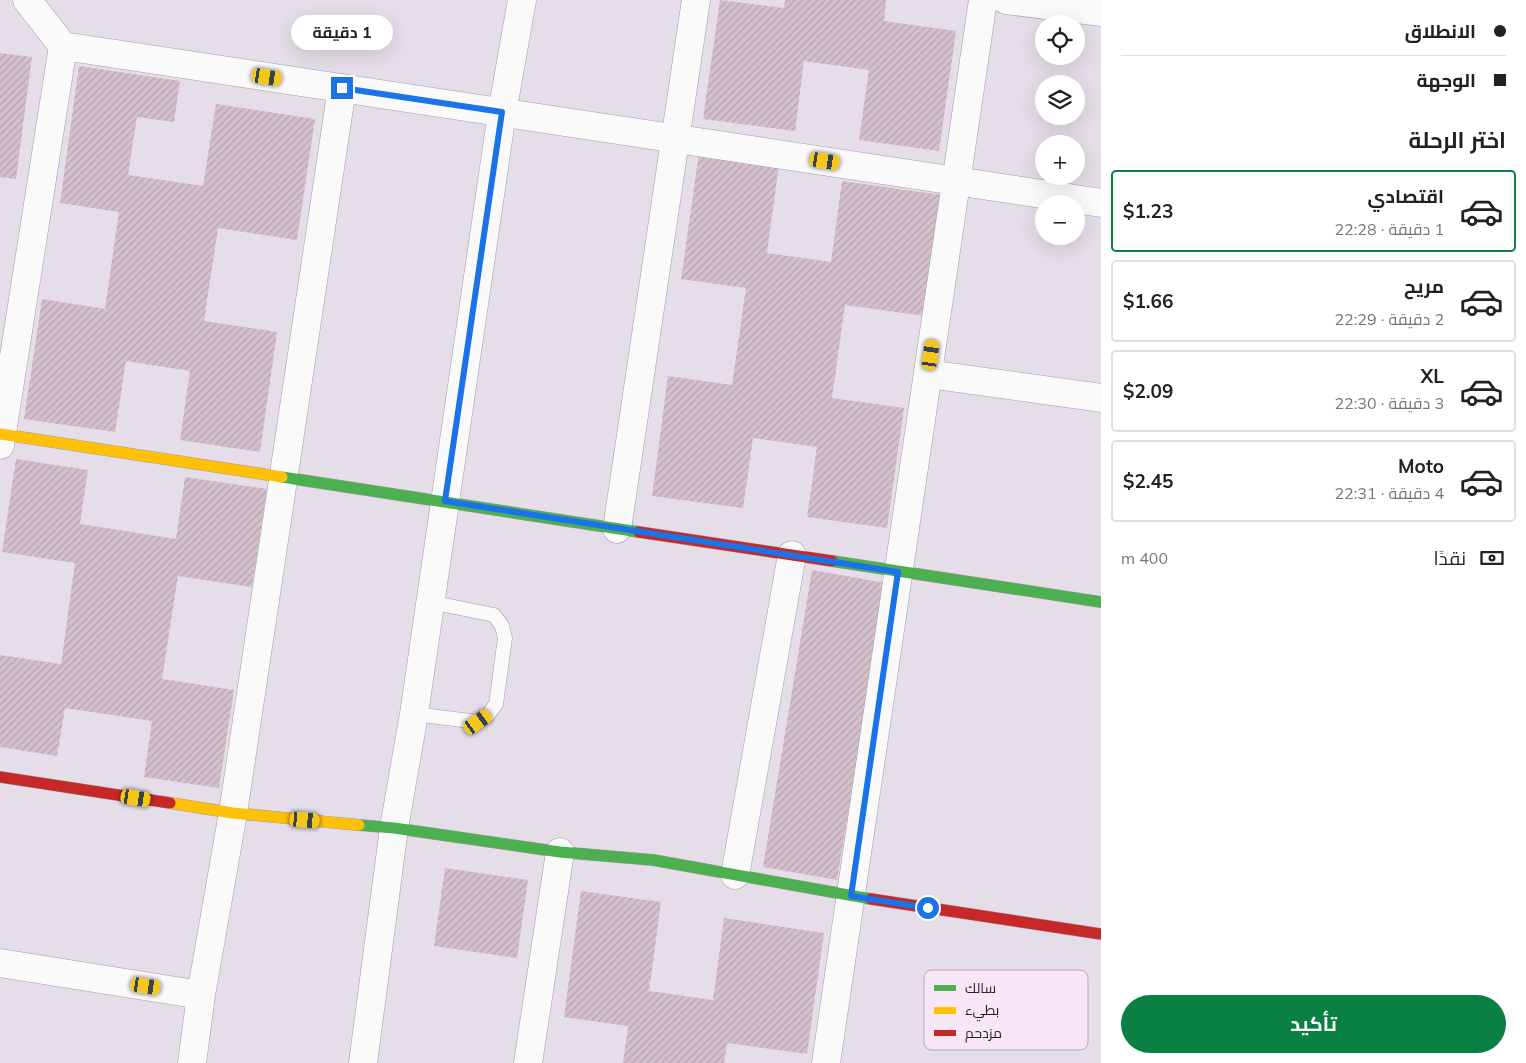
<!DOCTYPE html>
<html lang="ar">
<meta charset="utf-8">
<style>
body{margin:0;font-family:Mulish,Cairo,sans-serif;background:#f2f2f2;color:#222;direction:rtl;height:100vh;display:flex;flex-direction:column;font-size:19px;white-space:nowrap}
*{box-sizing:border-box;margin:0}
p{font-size:16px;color:#767676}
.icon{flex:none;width:28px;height:28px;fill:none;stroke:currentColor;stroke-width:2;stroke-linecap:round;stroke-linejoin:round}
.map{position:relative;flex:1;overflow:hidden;direction:ltr}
.sheet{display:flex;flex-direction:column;background:#fff;width:425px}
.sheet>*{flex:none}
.banner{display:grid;align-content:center;height:110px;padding:0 20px;background:#fff}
.fabs{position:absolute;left:1035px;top:15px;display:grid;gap:10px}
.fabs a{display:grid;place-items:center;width:50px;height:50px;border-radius:50%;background:#fff;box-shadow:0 5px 20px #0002;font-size:25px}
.end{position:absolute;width:22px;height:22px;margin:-11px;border:6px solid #1a73e8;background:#fff;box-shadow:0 0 0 2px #fff}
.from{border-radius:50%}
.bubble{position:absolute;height:35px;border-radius:18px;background:#fff;box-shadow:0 5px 20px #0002;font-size:16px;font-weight:700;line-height:35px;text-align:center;direction:rtl}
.car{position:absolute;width:15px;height:30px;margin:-15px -8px;border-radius:6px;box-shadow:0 0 4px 1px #0007;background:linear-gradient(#f5c518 24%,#345 0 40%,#f5c518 0 76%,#345 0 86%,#f5c518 0)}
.banner b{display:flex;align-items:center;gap:18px;height:48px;font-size:19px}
.banner b+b{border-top:1px solid #e0e0e0}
.banner i{width:12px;height:12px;background:#222}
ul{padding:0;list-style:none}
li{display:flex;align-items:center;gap:15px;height:82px;margin:0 10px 8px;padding:0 10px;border:2px solid #e0e0e0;border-radius:5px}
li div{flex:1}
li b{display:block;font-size:19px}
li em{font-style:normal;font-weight:700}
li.on{border-color:#0b8043}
li>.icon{width:45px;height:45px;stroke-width:1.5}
h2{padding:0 20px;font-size:22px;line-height:60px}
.pay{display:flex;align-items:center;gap:12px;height:55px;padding:0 20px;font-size:19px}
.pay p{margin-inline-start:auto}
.action{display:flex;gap:10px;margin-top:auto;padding:10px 20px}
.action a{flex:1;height:58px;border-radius:30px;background:#0b8043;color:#fff;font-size:20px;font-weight:700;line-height:58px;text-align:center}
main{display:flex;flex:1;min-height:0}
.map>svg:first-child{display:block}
.building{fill:url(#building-hatch)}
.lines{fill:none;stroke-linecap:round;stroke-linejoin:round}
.lane-casing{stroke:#a29ca3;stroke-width:15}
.street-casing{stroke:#a29ca3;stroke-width:29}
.fast-casing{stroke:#a29ca3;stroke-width:12}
.slow-casing{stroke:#a29ca3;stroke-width:12}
.jam-casing{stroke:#a29ca3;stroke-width:12}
.lane{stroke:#fbfafb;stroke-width:14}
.street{stroke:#fbfafb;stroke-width:28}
.fast{stroke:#4caf50;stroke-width:11}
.slow{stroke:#ffc107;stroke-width:11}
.jam{stroke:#c62828;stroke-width:11}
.route{stroke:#1a73e8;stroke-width:6}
.key{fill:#f6e6f8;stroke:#b7aab9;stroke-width:1}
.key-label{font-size:14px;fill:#251f26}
</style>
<main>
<section class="sheet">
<div class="banner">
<b><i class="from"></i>الانطلاق</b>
<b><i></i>الوجهة</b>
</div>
<h2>اختر الرحلة</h2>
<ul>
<li class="on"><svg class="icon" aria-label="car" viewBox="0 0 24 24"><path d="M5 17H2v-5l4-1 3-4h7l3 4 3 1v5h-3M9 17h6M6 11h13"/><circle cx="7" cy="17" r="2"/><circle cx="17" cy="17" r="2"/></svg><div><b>اقتصادي</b><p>1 دقيقة · 22:28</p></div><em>$1.23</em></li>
<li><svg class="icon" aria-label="car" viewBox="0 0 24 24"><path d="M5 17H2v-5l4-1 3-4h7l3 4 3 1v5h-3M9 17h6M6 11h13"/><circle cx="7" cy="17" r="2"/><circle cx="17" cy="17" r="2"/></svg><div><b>مريح</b><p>2 دقيقة · 22:29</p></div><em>$1.66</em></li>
<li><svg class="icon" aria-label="car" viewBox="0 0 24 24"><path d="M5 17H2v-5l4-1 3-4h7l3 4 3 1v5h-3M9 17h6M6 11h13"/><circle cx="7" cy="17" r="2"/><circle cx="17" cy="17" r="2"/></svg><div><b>XL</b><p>3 دقيقة · 22:30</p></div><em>$2.09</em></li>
<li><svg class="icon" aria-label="car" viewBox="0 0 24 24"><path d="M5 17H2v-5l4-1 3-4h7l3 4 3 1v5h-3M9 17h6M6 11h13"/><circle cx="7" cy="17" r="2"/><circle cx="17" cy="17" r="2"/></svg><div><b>Moto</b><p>4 دقيقة · 22:31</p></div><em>$2.45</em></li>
</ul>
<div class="pay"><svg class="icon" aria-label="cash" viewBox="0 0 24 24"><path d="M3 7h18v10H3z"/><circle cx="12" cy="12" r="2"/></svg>نقدًا<p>400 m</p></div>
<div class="action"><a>تأكيد</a></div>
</section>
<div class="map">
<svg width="1101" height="1063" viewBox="0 0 1101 1063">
<defs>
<pattern id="building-hatch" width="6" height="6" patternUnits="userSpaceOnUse" patternTransform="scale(1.25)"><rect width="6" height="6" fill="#d4c0cc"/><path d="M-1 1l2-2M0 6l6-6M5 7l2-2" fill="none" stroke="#b6a5af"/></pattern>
</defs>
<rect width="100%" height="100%" fill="#e5dde7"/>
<path class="building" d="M720,0L784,8L785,0H886L884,21L956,31L939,151L859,140L869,70L804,61L795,131L703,119Z
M0,53L32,57L16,179L0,177Z
M79,66L180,81L174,122L137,117L128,175L203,186L216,104L315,119L297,240L218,228L204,321L277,332L260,452L180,440L190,371L126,361L115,432L24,419L42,299L105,309L119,212L60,203Z
M699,153L779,164L767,253L831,262L842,181L942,195L925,316L845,305L832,398L904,408L887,528L807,517L817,447L753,438L743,508L652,496L668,376L732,385L746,288L681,279Z
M16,459L88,470L80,524L176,539L185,477L267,489L252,587L178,576L162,679L234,690L219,788L144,777L152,721L65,708L57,756L0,747V655L61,664L75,563L2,552Z
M812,570L886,583L837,880L763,867Z
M445,868L528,880L517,958L434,946Z
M581,891L661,902L649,991L713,1000L724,918L824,933L807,1054L727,1043L724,1063H623L628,1026L564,1017Z"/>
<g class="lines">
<defs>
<path id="lane" d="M414,714L478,722L488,715L496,704L505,638L502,626L494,615L430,602"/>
<path id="street" d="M27,0L63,46L1101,203
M1006,0L1101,12
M928,374L1101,398
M0,445L63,46
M617,529L696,0
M735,875L792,555
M0,963L201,995
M192,1063L201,995L233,813L342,88
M363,1063L394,828L414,714L502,113L522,0
M528,1063L560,852
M826,1063L983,0"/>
<path id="fast" d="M282,477L639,532
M832,561L1101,602
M359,825L394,828L560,852L653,860L871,899"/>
<path id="slow" d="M0,434L282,477
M170,803L233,813L359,825"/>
<path id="jam" d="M639,532L832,561
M0,777L170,803
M871,899L1101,934"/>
</defs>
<use href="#lane" class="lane-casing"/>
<use href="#street" class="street-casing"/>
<use href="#fast" class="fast-casing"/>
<use href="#slow" class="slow-casing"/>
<use href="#jam" class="jam-casing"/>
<use href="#lane" class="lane"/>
<use href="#street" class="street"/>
<use href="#fast" class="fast"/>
<use href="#slow" class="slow"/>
<use href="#jam" class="jam"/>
</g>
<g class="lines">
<path class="route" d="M342,88L502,112L445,501L898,572L851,896L928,908"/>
</g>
<rect x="924" y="970" width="164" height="80" rx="8" class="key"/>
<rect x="934" y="985" width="22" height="6" fill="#4caf50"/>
<rect x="934" y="1007" width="22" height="7" fill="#ffc107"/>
<rect x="934" y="1030" width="22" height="6" fill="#c62828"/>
<g class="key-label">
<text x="965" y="993">سالك</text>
<text x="965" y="1015">بطيء</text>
<text x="965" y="1038">مزدحم</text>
</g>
</svg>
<div class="fabs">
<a><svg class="icon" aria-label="locate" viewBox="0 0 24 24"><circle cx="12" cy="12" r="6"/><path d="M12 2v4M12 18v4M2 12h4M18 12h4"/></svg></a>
<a><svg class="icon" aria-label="layers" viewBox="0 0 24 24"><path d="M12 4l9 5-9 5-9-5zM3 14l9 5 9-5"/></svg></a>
<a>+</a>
<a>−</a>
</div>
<i class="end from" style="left:928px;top:908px"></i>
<i class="end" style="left:342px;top:88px"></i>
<div class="bubble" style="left:291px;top:15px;width:102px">1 دقيقة</div>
<i class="car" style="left:267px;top:77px;rotate:99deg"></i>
<i class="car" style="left:825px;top:161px;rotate:99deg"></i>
<i class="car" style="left:931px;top:355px;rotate:8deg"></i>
<i class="car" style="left:478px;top:722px;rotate:55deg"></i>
<i class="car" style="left:136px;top:798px;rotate:99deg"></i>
<i class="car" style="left:305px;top:820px;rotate:95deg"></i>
<i class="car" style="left:146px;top:986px;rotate:99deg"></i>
</div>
</main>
